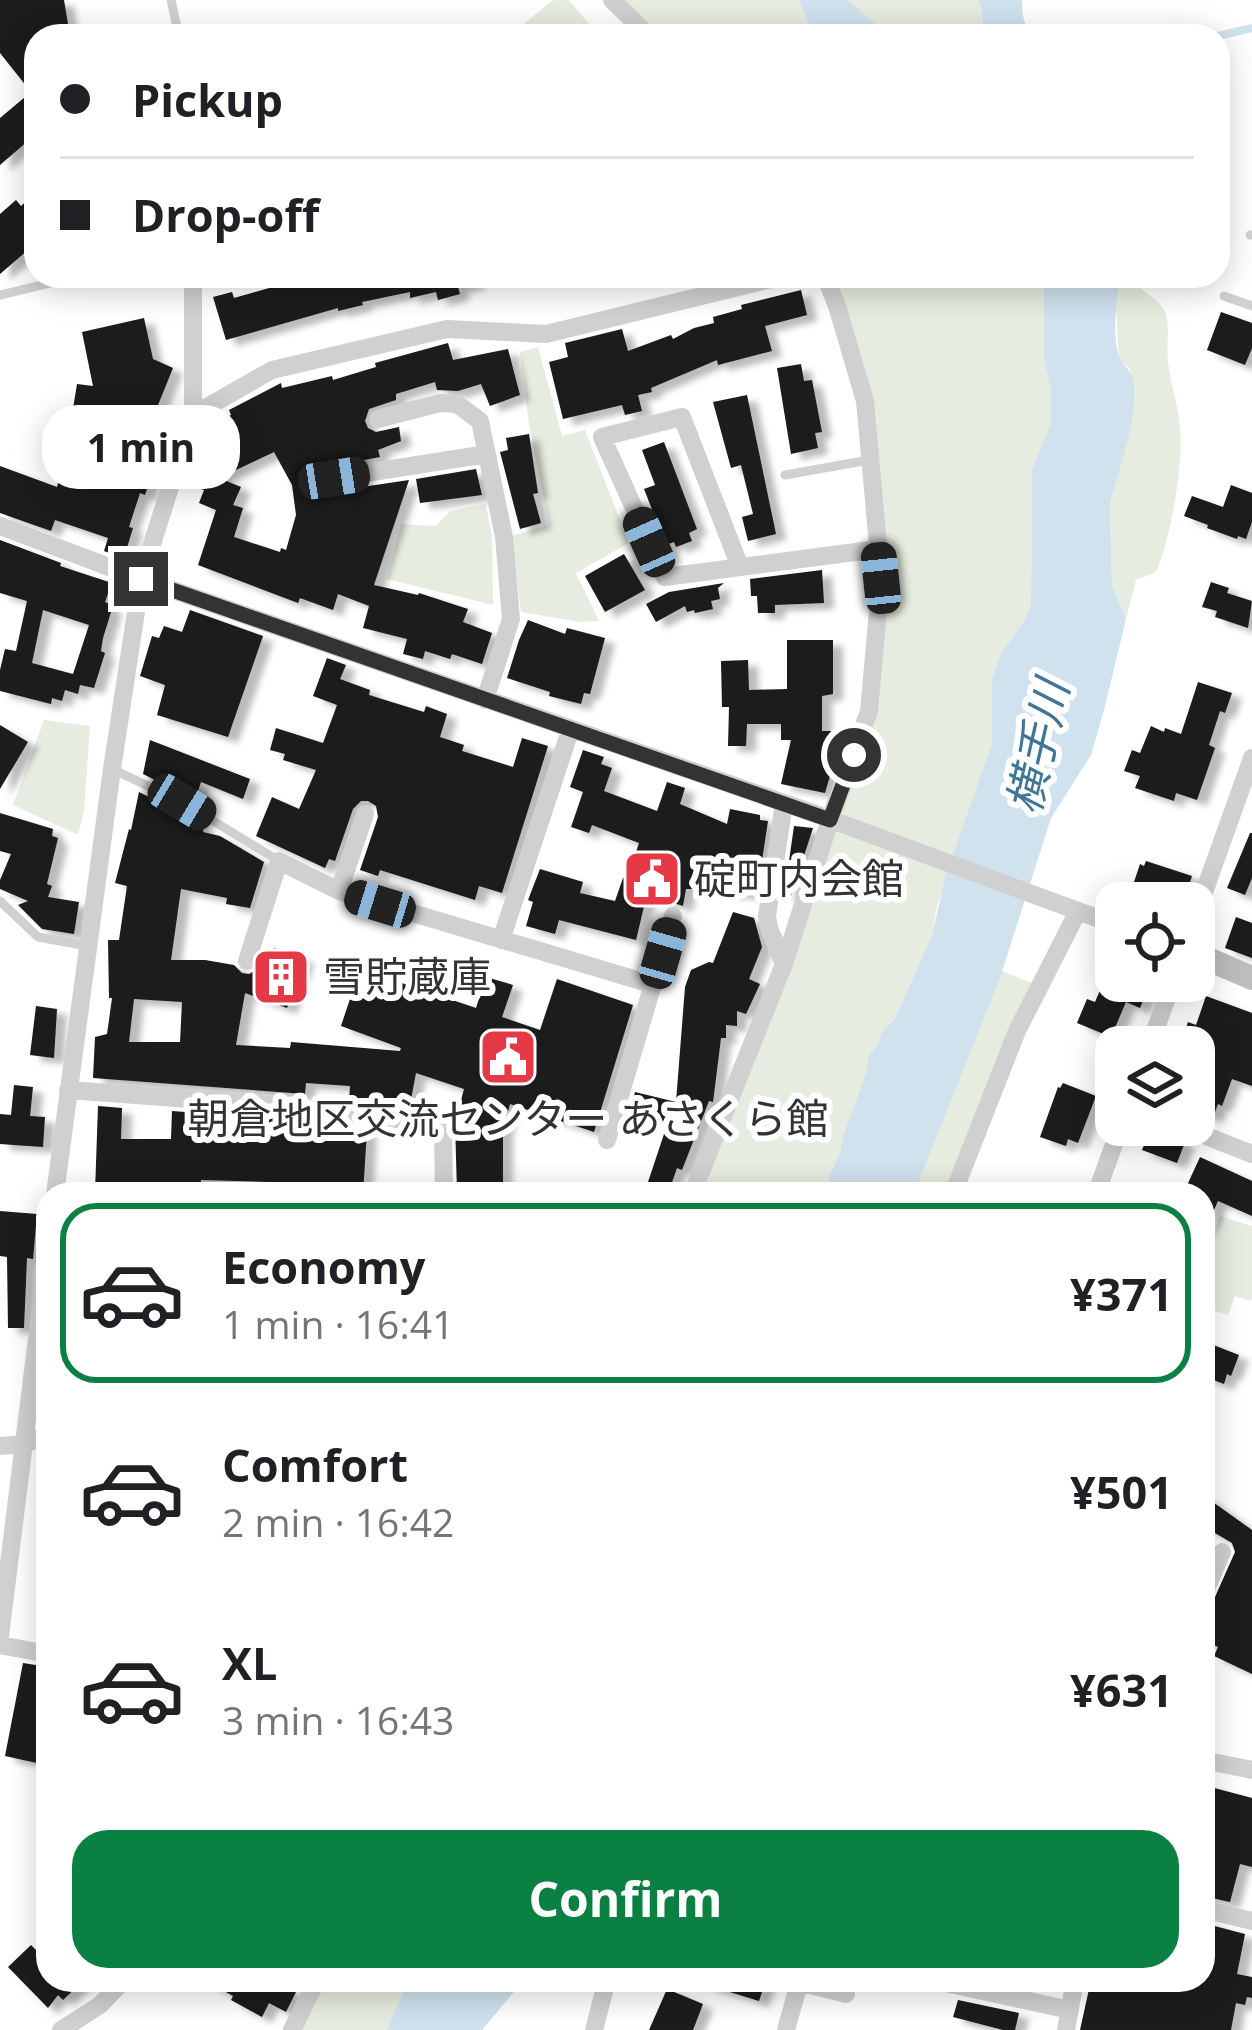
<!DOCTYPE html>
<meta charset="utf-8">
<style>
body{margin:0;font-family:"Open Sans","Noto Sans JP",sans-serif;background:#f2f2f2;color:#202124;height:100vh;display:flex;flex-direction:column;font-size:45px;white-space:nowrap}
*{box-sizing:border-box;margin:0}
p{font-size:39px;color:#757577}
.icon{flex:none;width:66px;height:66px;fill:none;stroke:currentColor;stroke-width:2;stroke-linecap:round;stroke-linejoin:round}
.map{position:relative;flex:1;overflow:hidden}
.drawer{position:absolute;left:36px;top:1182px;width:1179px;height:810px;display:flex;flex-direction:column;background:#fff;border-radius:36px;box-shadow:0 6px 30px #0003}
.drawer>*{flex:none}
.hud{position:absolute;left:24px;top:24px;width:1206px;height:264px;border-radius:36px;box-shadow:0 6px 30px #0003;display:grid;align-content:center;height:264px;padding:0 36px;background:#fff}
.tools{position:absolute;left:1095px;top:882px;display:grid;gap:24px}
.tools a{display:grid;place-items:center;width:120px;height:120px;border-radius:24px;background:#fff;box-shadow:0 6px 30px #0003;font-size:60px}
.end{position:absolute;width:54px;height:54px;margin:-27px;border:15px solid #333;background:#fff;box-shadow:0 0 0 6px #fff}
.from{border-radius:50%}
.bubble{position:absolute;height:84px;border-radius:36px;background:#fff;box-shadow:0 6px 30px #0003;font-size:39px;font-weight:700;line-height:84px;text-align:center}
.car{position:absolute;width:36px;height:72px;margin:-36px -18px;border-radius:15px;box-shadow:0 0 9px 3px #0007;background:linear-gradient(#222 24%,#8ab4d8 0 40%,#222 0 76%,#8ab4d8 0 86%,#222 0)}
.hud b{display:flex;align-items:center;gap:42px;height:114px;font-size:45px}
.hud b+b{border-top:3px solid #e0e0e0}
.hud i{width:30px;height:30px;background:#202124}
ul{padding:21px 0 0;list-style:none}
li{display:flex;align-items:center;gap:36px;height:180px;margin:0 24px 18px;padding:0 12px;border:6px solid transparent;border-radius:36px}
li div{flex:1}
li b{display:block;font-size:45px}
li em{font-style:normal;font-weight:700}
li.active{border-color:#0b8043}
li>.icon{width:108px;height:108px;stroke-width:1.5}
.cta{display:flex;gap:24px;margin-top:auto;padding:24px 36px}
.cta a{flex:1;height:138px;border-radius:36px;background:#0b8043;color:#fff;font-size:48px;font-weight:700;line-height:138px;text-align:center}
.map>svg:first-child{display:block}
.green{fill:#e6ecdf}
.water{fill:#cfe2ee}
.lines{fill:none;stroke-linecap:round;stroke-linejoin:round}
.stream{stroke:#cfe2ee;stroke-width:8}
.building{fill:#1a1a1a;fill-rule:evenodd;filter:url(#shadow)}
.lane{stroke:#d0d0d0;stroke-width:9}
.street{stroke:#d0d0d0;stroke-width:18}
.secondary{stroke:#bdbdbd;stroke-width:24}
.route{stroke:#333;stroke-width:15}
.labels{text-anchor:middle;stroke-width:12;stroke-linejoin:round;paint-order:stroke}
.poi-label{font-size:42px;fill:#333;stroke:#fff;text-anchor:start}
.water-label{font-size:45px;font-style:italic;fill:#3f7597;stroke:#fff}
</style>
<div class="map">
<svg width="1252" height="2030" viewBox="0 0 1252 2030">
<defs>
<filter id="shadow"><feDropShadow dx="10" dy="6" stdDeviation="3" flood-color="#0004"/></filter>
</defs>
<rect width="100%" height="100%" fill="#fff"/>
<path class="green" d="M553,0H569L599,36H509Z
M612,0H799L814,36H649Z
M848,0H978L982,10L983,36H890Z
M824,276H1044V358L1051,391V405L1050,425L1032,470L1031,603L1026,618L1001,653L992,743L937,906L932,935L895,1018L881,1033L878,1044L868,1056L866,1073L843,1136L840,1152L829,1177V1194H692L869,711L881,578L865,401Z
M1122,276H1128C1138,291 1161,297 1166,315C1170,329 1166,347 1168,361C1170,383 1178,404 1180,426C1184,461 1171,539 1156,572L1136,580L1126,619L1112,585L1110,505L1133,411L1130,369L1119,359L1118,348L1116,304Z
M538,347L562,436L585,430L629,543L576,573L599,621L581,622L521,612L511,536L549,525L529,424L520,352Z
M486,504L492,537L493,605L387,579L401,524L436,526L450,511Z
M44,720L90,726L84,811L78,835L13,805Z
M1002,971L1040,986L953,1194H914Z
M1220,1216L1252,1226V1297L1251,1301L1235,1296L1228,1315L1204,1307L1215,1272L1203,1266Z
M317,1980H408L387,2030H292Z"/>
<path class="water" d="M799,0H848L890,36H814Z
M978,0H1022C1022,16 1023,31 1042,36H983L982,10Z
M1044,276H1122C1116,294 1111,344 1121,360C1127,370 1133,372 1134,384C1137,424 1119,467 1110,505L1112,585L1126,619L1104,710L1091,755L1051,818L1000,978L914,1194H829V1177L840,1152L843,1136L866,1073L868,1056L878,1044L881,1033L895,1018L932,935L945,878L992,743V680L1001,653L1026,618L1031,603L1032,470L1050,425L1051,405V391L1044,358Z
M408,1980H524L482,2030H387Z"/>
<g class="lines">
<path class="stream" d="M1218,36L1252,28"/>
</g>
<path class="building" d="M0,0H64L70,36H36V134L0,165V118L31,92L0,53Z
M36,193V243L0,274V214L16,200L21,206Z
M285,276H474L475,283L458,287L460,294L438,300L436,292L410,298V292L362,302L363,305L338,311V308L226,340L213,297L232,292L234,298L287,283Z
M801,290L807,315L765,326L772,351L718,365L717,360L651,388L652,392L638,395L642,411L625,415L622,405L563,419L549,362L568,357L565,343L622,329L628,351L671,335L673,339L694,328L714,323L713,317L742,309L741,305Z
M1221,312L1252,323V348L1245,365L1207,350Z
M144,318L153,359L173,368L156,410L169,413L151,477L145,495L140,493L129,527L133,528L125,554L122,553L120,557L104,551L108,538L55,520L51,531L0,513V466L57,487L65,457L101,466L108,426L71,421L77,384L93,386L82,332Z
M448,343L453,360L508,349L520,395L490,406L481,384L458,391L437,390L435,382L396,394V400L369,409L365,421L368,428L376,432L399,427L401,441L378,450L380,457L327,467L321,479L324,487L335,491L409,480L374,585L418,595L419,593L468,609L463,622L492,633L482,664L452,654L450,659L425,651L423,659L403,654L407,639L363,628L369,606L338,594L333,610L300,598L298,603L198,565L216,510L199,503L204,490L198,488L216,444L213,436L223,432L218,421L231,415L229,410L281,383L282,388L332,376L333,380L376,367L375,363ZM274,452L292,485L296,515L286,550L281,548L280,552L234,537L243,508L233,505L241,487L219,478Z
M801,364L804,381L812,380L822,432L815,433L818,448L791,454L777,368Z
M747,395L776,534L748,541L742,517L753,514L741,465L731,468L713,402Z
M529,434L538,493L533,494L541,523L520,529L500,452L508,450L506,438Z
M664,442L697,529L689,533L692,541L676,547L674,542L666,545L644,489L655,485L642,450Z
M476,469L482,495L420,503L416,479Z
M1231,485L1252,493V522L1246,539L1238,536L1237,539L1207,528L1208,525L1184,516L1192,496L1223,507Z
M0,540L61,563L60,566L112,583L105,602L110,604L109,608L112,609L103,638L101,651L105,653L94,688L80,685L78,694L65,690L62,701L52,698L51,704L0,691V670L5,649L16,651L27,601L0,593ZM43,610L89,625L73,674L32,663Z
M624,554L645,590L605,612L585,576Z
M822,570L824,603L775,605V613H758L757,596H751L750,579Z
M1211,582L1229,588L1227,593L1252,601L1248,628L1215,617L1217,611L1202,607Z
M724,583L718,588L720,599L711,601L713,609L695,613L694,610L687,612L685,606L656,622L646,604L669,592Z
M190,610L263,636L228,737L157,715L165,685L140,676L152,636L159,638L164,626L182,632Z
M528,620L565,634L567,628L605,638L590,694L584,693L581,704L549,696L550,692L507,678L519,640Z
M787,640H833V694L822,696V731H843L825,793L781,784L791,740H781V724H747L746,746H728L729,707H722L721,661L748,660L749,690L787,689Z
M327,658L346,665L340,679L370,690L369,695L424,712L426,706L447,714L440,737L464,745L462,751L513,767L522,738L548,746L502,893L479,886L475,900L380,870L378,876L360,870L378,817L376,806L368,801H361L353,809L335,861L329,859L325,868L256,836L272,797L299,809L316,770L283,760L285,754L270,750L276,728L323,743L337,705L313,696Z
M1198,682L1232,693L1225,713L1220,711L1209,745L1215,748L1197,800L1176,793L1174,801L1135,788L1140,776L1124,771L1132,750L1140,753L1151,726L1164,732L1165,728L1181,734Z
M0,725L28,742L0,789Z
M150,740L250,779L243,799L201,782L195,800L143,774Z
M583,750L604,757L601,764L612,768L604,791L657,811L667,782L685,788L680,804L727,824L730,809L760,815V820L768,821L757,894L719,891L694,881L692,889H686L683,906L647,894L636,940L559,920L555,934L526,926L533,902L528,900L540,869L583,882L580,893L615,901L623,878L627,879L639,843L592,825L589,833L571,827L583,792L570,787Z
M139,792L190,817L188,822L204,827L203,832L220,836L264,862L250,908L226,904L227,898L181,889L171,960H205L234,965L242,973L249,974L257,969L266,971L274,948L304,958L287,1008L245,993L236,1045L290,1048L291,1042L400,1051L401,1048L341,1026L357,978L366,981L369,972L476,1008L486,977L513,985L502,1017L540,1030L557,979L633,1005L594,1132L510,1104L503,1130V1190H500V1194H474L457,1192L455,1123L464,1089L416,1073L409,1110L349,1100L350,1086L306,1083L305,1094L93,1078L95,1037L107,1034L112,998H109L108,940H119L127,886L115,883L129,829L131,830ZM134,999L182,1002L180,1042H129Z
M0,813L53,829L52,836L58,838L47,884L52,886L48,897L79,902L74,934L42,929L18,905L28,901L0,889V880L11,854L0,851Z
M794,826L813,828L791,896H784Z
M1250,833H1252V878L1245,895L1227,888Z
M1146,861L1192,876L1183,903L1153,894L1150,903L1128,900L1140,864L1144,866Z
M733,912L754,918L762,947L749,979L760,984L746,1014L737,1011V1026L726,1025V1038H721L713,1102L709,1101L682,1170L677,1168L668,1194H644L668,1122L629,1112L635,1092L676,1102L685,987L691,970L709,962L713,963Z
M1236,917L1252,923V958L1225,948Z
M1104,981H1151L1140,1008L1126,1002L1111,1037L1077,1023L1087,999L1095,1002Z
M1206,996L1252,1013V1086L1232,1079L1222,1106L1218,1104L1213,1117L1194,1111V1047H1180L1188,1022L1196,1025Z
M36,1006L57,1009L54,1058L30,1055Z
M1063,1083L1096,1096L1078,1143L1068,1139L1066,1146L1040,1137L1058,1087L1060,1088Z
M14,1085L33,1087L30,1116L45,1117L43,1147L0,1144V1114L11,1115Z
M98,1106L122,1108L121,1139H171L172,1111L322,1122L367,1130L363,1194H313V1191H306V1183L201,1180L200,1193L159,1190V1194L95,1192Z
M1152,1125L1185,1142L1177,1163L1142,1150Z
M1200,1157L1252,1181V1216L1218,1201L1203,1235V1194H1183Z
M0,1211L37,1214L33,1259L27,1258L24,1328H8L7,1257L0,1256Z
M1203,1341L1239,1355L1231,1376L1227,1374L1224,1384L1203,1376Z
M1203,1495L1252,1530V1674L1214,1656L1218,1647L1203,1640V1624L1235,1552L1232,1543L1203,1526Z
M23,1663L48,1667V1757L39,1755L37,1763L5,1756Z
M1203,1785L1252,1798V1867L1240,1864L1230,1902L1203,1896Z
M1203,1923L1245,1934L1237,1974L1252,1977V1998L1247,1997L1245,2005L1236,2003L1231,2030H1080L1091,1980L1113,1986L1114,1980H1203Z
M31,1945L48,1962V1980H84L63,2000L58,1995L48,2008L8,1967Z
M204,1980H266L296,1992L286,2012L269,2003L262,2017L231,2000L233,1996Z
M704,1980H766L759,2001L704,1984Z
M667,1989L703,2004L693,2030H649Z
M958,2000L1019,2013L1015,2030H1003L953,2017Z"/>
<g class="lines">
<path class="lane" d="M171,0L179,36
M1250,235H1252
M1,295L79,276
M1224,296L1252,306
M785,475L869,460
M112,769L182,802L279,861
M0,901L38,937L88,946"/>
<path class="street" d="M612,0L649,36
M193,415L272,370L447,329L546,334L783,276
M378,419L440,403L457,404L480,421L504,537L511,619L485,700
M334,478L487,454
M0,526L141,579L813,813L1116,925
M740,567L682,417L602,437L665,577L878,549
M784,803L767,916L769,928L784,964
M339,891L365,814
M1194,920L1252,758
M501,940L570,731
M247,961L279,861L339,891L654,985
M1149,1047L1173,981
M68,1090L324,1109L443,1129L444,1194
M1178,1125L1252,1154
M607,1140L673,916
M55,1194L112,769L141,579L193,415V284
M692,1194L784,964L830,820L869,711L881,578L865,401L837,306L825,276
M953,1194L1017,1031L1078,911
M1096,1194L1121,1125
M0,1446L25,1444L48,1434
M1203,1596L1222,1552
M0,1636L48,1250
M0,1645L48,1654
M1203,1760L1252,1770
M1203,1909L1252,1921
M941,1980V1982L1070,2010
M799,1982L846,1994
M61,2030L100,2005L124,1980
M292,2030L317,1980
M594,2030L607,1980
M786,2030L800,1980
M1066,2030L1075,1980"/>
<path class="secondary" d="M1194,953L1252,978"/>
</g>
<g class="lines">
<path class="route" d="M141,579L830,820L854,755"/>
</g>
<defs>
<symbol id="civic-square" viewBox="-11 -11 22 22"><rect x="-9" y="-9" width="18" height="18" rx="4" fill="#e63946" stroke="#fff"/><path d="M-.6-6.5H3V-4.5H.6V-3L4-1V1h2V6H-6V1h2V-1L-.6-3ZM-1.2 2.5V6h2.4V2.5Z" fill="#fff"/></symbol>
<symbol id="building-square" viewBox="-11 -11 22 22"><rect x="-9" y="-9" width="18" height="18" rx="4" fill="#e63946" stroke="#fff"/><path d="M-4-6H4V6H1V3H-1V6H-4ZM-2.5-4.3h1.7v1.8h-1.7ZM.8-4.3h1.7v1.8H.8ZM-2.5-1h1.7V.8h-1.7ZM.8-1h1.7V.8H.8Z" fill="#fff"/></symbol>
</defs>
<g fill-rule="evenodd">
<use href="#civic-square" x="619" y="846" width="66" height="66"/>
<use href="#building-square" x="248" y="944" width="66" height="66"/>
<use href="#civic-square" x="475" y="1024" width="66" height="66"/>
</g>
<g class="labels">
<g class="poi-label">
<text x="694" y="894">碇町内会館</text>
<text x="323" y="992">雪貯蔵庫</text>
<text x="508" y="1134" text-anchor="middle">朝倉地区交流センター あさくら館</text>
</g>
<g class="water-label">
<text transform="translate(1038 747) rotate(-77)" y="16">横手川</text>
</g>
</g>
</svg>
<div class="tools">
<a><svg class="icon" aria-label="locate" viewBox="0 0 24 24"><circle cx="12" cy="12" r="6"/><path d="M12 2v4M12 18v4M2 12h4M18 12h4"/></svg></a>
<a><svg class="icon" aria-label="layers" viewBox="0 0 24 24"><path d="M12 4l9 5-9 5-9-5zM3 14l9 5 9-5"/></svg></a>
</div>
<i class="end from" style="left:854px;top:755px"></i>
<i class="end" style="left:141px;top:579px"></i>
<div class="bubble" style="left:42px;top:405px;width:198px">1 min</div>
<i class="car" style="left:334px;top:478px;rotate:81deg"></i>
<i class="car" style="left:649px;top:542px;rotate:336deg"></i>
<i class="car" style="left:881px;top:578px;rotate:354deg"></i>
<i class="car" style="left:182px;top:802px;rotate:121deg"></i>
<i class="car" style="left:380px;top:904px;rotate:287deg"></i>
<i class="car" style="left:663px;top:953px;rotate:16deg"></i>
<div class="hud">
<b><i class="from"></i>Pickup</b>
<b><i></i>Drop-off</b>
</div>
<section class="drawer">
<ul>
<li class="active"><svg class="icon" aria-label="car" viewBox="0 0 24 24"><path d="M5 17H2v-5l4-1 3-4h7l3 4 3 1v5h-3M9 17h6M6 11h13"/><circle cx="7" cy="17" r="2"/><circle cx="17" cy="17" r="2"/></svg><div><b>Economy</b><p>1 min · 16:41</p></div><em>¥371</em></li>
<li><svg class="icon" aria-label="car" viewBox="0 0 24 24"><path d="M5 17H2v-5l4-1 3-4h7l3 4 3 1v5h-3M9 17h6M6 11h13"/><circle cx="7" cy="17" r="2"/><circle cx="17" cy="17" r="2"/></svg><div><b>Comfort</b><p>2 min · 16:42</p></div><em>¥501</em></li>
<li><svg class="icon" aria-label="car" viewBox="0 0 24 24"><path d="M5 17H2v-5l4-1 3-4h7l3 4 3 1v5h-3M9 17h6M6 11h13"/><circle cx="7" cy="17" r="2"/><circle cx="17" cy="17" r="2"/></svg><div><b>XL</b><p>3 min · 16:43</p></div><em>¥631</em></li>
</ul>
<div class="cta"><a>Confirm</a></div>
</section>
</div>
